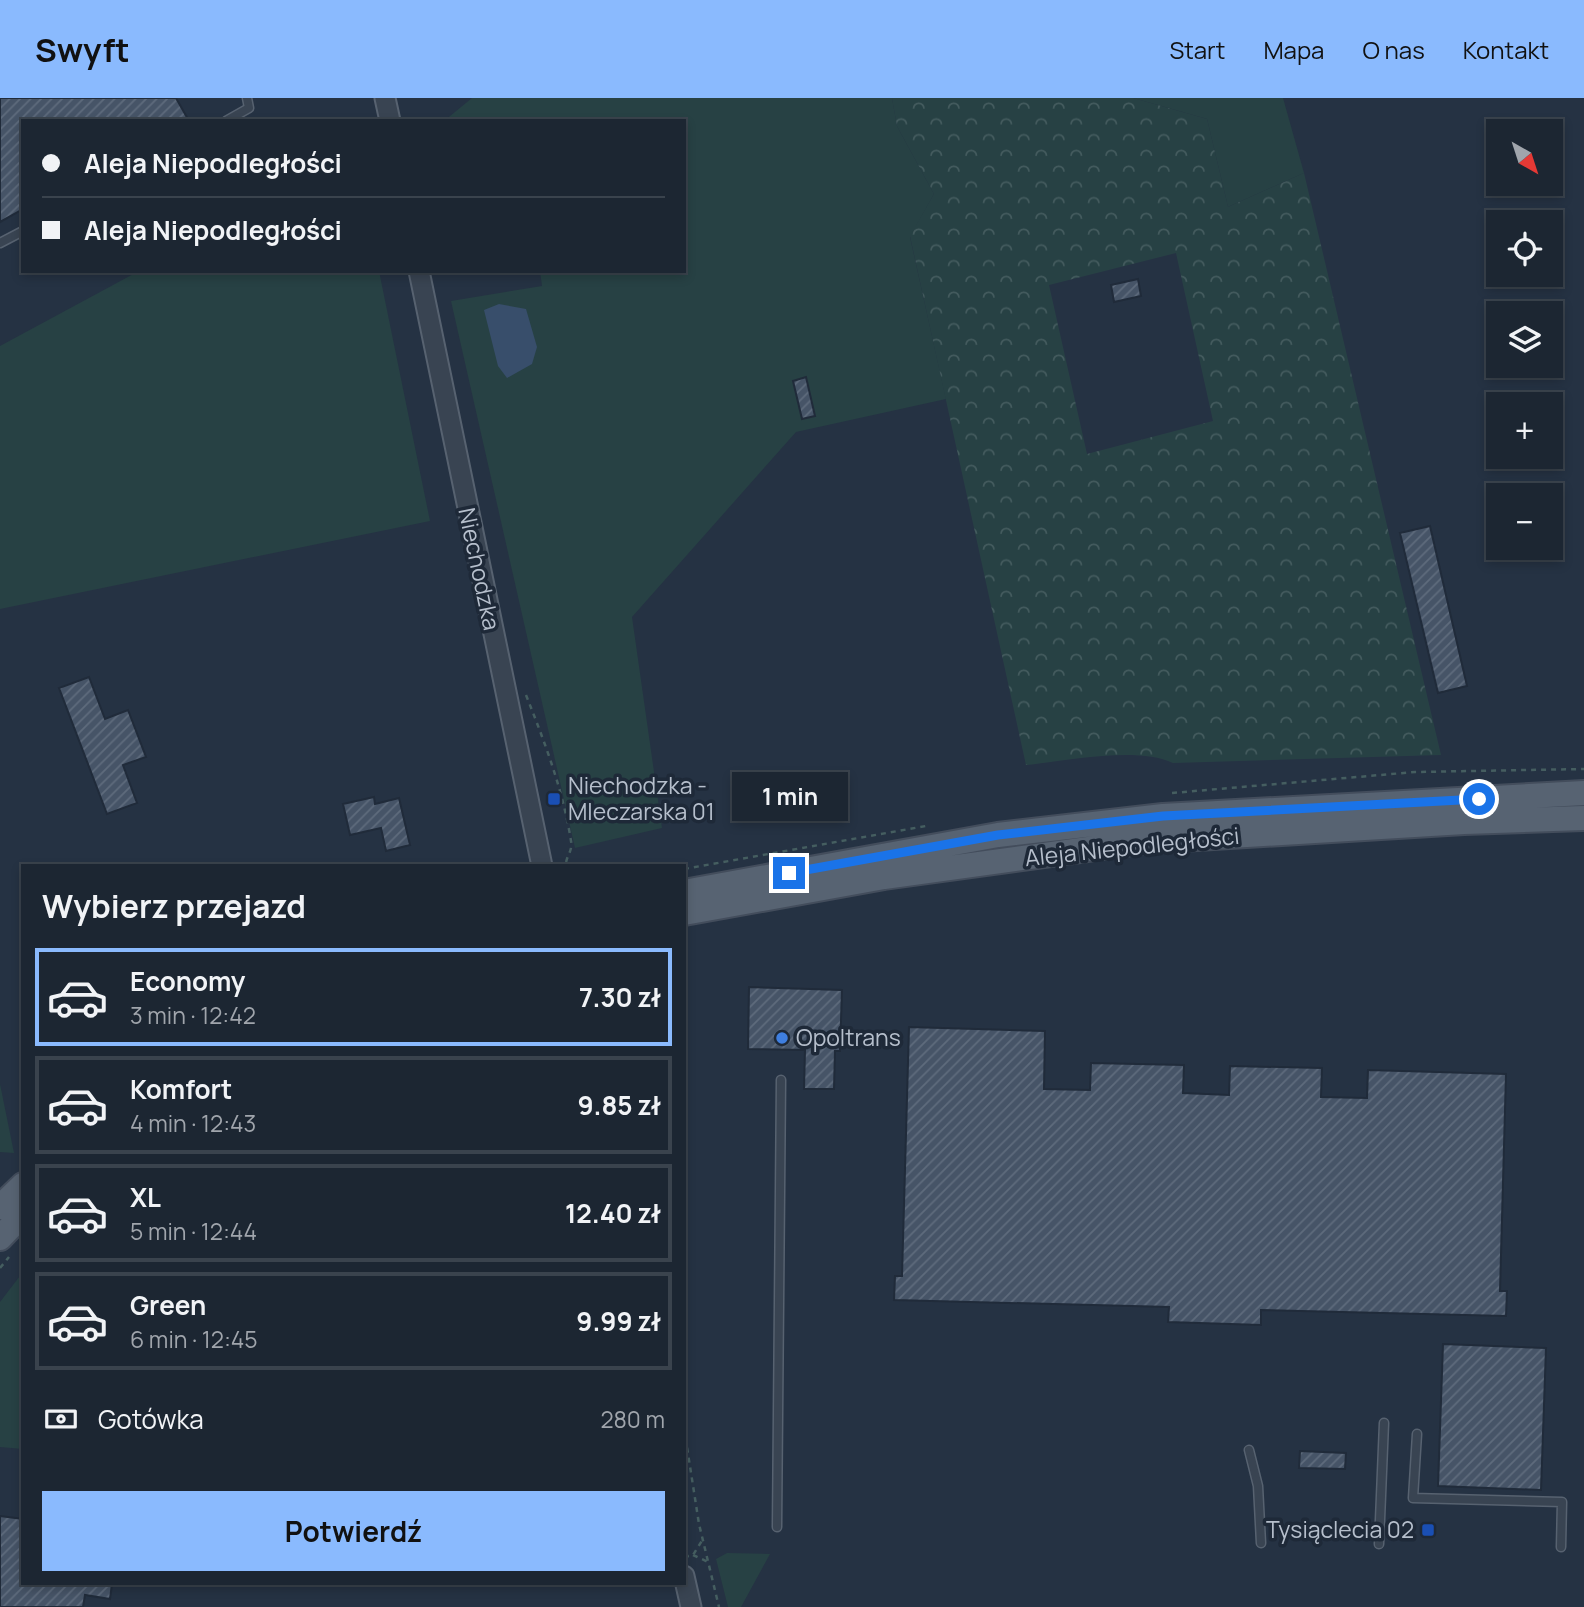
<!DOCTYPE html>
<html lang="pl">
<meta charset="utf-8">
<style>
body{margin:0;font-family:Manrope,sans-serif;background:#252e3a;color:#f1f3f6;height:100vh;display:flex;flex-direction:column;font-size:26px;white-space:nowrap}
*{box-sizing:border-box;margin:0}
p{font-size:23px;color:#a0a5ac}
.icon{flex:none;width:38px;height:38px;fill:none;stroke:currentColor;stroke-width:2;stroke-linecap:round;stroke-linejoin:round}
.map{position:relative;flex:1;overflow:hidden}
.sheet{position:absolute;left:21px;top:766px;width:665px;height:721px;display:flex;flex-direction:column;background:#1c2632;border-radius:0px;box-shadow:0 4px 10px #0003,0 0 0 2px #3a434d}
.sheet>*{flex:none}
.banner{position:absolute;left:21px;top:21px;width:665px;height:154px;border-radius:0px;box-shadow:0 4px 10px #0003,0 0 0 2px #3a434d;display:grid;align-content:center;height:154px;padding:0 21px;background:#1c2632}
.needle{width:46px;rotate:141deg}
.controls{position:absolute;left:1486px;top:21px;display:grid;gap:14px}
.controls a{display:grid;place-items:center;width:77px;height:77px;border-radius:0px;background:#1c2632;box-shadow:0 4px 10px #0003,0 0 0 2px #3a434d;font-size:35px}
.end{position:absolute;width:32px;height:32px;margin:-16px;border:9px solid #1a73e8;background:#fff;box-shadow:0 0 0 4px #fff}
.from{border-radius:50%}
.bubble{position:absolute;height:49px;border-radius:0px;background:#1c2632;box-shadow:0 4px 10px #0003,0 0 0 2px #3a434d;font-size:23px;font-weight:700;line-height:49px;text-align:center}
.banner b{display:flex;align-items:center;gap:24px;height:66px;font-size:26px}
.banner b+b{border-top:2px solid #3a434d}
.banner i{width:18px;height:18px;background:#f1f3f6}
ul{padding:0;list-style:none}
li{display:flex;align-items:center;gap:21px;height:98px;margin:0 14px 10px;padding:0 7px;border:4px solid #3a434d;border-radius:0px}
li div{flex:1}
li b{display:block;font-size:26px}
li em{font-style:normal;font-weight:700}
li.on{border-color:#8abafe}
li>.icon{width:63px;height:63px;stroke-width:1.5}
h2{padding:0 21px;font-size:32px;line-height:84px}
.pay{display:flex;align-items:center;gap:18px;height:77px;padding:0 21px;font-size:26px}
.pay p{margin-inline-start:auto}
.action{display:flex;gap:14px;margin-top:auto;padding:14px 21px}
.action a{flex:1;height:80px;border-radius:0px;background:#8abafe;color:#111;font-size:28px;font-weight:700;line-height:80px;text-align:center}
header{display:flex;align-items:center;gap:42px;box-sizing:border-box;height:98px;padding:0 35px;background:#8abafe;color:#111}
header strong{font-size:33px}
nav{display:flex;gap:38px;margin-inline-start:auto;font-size:24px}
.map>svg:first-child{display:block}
.grass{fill:#274144}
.forest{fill:url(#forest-crowns);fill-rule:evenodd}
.water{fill:#384e6b}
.building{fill:url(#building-hatch);stroke:#202b3a;stroke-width:2}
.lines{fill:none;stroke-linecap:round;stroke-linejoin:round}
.service-casing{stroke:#576270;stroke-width:11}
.tertiary-casing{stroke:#576270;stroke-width:23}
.primary-casing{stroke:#434d5c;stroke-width:28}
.path{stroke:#455e60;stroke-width:2.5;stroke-dasharray:5 5;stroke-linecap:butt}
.service{stroke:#394452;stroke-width:8}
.tertiary{stroke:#394452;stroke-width:19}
.primary{stroke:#576372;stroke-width:24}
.route{stroke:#1a73e8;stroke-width:9}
.transit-dot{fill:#1a4fb4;stroke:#1e2938;stroke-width:2.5}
.shop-dot{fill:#3f7fe0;stroke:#1e2938;stroke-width:2.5}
.labels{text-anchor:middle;stroke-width:7;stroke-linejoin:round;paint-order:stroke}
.street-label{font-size:23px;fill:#b6bfcc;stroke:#1e2938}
.poi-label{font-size:23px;fill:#b6bfcc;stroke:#1e2938;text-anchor:start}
</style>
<header>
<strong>Swyft</strong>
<nav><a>Start</a><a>Mapa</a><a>O nas</a><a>Kontakt</a></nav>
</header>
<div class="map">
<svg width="1584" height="1509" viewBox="0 0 1584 1509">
<defs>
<pattern id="forest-crowns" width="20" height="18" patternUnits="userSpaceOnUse" patternTransform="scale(1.75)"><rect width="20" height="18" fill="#274144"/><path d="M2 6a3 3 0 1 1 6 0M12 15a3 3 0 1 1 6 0" fill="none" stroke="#445b5e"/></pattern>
<pattern id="building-hatch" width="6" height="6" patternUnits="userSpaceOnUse" patternTransform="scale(1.75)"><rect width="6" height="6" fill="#465467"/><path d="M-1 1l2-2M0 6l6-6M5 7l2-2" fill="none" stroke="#5e6b7c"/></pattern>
</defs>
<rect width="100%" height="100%" fill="#253243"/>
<path class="grass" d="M472,0H892L897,28L934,96L910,139L946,301L796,334L632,519L662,730L575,750L451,203L542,188L540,173H684V23H444Z
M1133,0H1283L1304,75L1228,109L1207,21Z
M139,173H379L430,423L0,511V248Z
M0,986L14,1055L0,1054Z
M23,1174V1351L0,1349V1204Z
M727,1455L770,1456L741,1509H728L716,1461Z"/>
<path class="forest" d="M892,0H1133L1207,21L1228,109L1304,75L1441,657L1173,665C1137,648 1066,663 1026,667L910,138L934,96L897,28ZM1176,155L1213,323L1087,356L1049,187Z"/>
<path class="water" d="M499,206L526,211L537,249L532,266L507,280L498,268L484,212Z"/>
<path class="building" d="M0,0H176L189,23H23V111L0,124Z
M1138,181L1141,198L1114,204L1111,187Z
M806,279L815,318L802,321L793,283Z
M1430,428L1467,588L1438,595L1400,435Z
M89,579L105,621L128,612L146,659L123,667L137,705L107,716L59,590Z
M374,699L375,706L399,700L410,747L386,753L381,730L350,737L343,706Z
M749,889L842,892L840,953H835L834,991H804L805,952L748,951Z
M909,929L1045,933L1044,991L1090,992L1091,965L1184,967L1183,995L1229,997L1230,968L1322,970L1321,999L1367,1000L1368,972L1506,976L1500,1193H1507L1506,1218L1261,1212V1227L1168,1224L1169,1209L894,1202L895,1178H902Z
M1443,1246L1546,1250L1541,1392L1438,1388Z
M1300,1353L1346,1355L1345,1371L1299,1370Z
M0,1418L23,1421V1486H112L110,1501L85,1497L83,1509H0Z"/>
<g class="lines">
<defs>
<path id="service" d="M226,23L249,10L247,0
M0,145L23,133
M1417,1336L1413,1400L1562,1404L1561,1449
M1249,1352L1258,1388L1261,1445
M777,1429L781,982
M1379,1446L1384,1325"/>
<path id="tertiary" d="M385,0L390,23
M419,173L542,768
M684,1478L691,1509"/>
<path id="primary" d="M684,794L998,737L1163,718L1584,695
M684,815L884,779L1147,743L1464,724L1584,720
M0,1109L23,1087
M0,1140L23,1116"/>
</defs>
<use href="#service" class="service-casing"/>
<use href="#tertiary" class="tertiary-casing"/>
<use href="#primary" class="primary-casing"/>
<path class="path" d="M526,597C545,645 563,692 571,743C573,754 565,759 566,768
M1172,695L1415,674L1584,671
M684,771L926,728
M0,1170L9,1159
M684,1330L699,1426L719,1509
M693,1457L708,1464
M684,1459L693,1457L703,1441"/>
<use href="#service" class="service"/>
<use href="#tertiary" class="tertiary"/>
<use href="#primary" class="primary"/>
</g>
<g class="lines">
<path class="route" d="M789,775L998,737L1163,718L1479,701"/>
</g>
<g class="transit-dot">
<rect x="547" y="694" width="14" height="14" rx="3.5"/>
<rect x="1421" y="1425" width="14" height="14" rx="3.5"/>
</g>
<circle class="shop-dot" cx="782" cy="940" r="7"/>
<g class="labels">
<g class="street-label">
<text transform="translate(479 471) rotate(78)" y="8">Niechodzka</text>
<text transform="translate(1132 749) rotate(-6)" y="8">Aleja Niepodległości</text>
</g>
<g class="poi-label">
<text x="568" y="696">Niechodzka -<tspan x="568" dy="26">Mleczarska 01</tspan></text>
<text x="796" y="948">Opoltrans</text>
<text x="1414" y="1440" text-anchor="end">Tysiąclecia 02</text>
</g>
</g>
</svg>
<div class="controls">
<a><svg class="needle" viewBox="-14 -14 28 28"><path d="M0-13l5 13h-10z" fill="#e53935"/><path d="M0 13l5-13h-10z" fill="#a0a5ac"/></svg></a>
<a><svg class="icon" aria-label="locate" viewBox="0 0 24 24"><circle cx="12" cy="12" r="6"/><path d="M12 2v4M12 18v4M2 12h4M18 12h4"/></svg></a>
<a><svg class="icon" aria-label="layers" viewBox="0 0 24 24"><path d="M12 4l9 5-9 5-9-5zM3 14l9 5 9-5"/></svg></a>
<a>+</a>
<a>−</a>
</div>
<i class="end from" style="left:1479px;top:701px"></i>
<i class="end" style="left:789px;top:775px"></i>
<div class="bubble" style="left:732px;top:674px;width:116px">1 min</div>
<div class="banner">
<b><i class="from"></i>Aleja Niepodległości</b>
<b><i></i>Aleja Niepodległości</b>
</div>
<section class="sheet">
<h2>Wybierz przejazd</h2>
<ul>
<li class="on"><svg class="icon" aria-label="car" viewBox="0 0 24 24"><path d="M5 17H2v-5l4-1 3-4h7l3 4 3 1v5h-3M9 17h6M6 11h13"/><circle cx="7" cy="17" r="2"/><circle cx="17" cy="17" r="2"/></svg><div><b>Economy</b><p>3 min · 12:42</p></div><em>7.30 zł</em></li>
<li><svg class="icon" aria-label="car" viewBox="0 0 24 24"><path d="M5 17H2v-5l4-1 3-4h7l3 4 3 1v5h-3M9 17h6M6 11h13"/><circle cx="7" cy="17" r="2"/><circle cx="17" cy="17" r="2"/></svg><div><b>Komfort</b><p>4 min · 12:43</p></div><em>9.85 zł</em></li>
<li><svg class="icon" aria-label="car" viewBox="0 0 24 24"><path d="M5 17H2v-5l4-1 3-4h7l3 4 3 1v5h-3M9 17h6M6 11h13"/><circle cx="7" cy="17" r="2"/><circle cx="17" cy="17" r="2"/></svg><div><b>XL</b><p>5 min · 12:44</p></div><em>12.40 zł</em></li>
<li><svg class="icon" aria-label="car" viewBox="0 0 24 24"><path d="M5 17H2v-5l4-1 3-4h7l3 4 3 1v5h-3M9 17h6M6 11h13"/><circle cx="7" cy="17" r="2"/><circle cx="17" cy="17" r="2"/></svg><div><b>Green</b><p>6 min · 12:45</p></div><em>9.99 zł</em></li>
</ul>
<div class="pay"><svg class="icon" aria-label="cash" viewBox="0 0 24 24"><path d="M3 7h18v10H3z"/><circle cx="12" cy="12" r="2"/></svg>Gotówka<p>280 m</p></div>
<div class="action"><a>Potwierdź</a></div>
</section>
</div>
